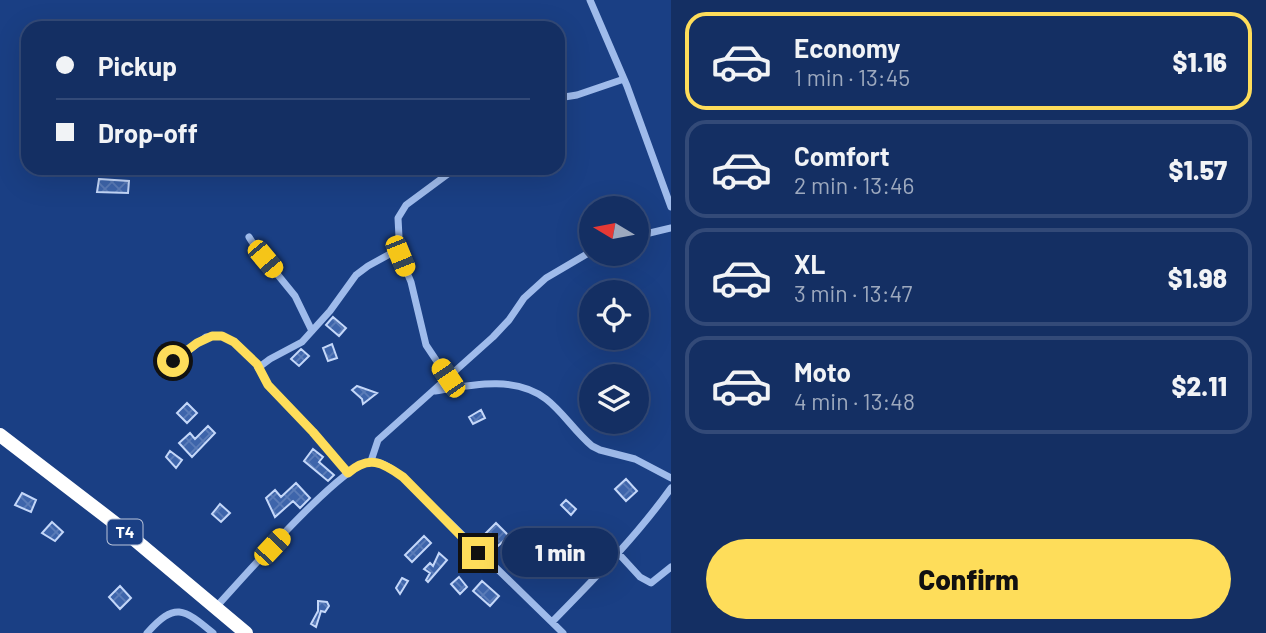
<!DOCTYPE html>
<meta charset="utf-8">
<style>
body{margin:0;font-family:Barlow,sans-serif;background:#1d3769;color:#f1f3f6;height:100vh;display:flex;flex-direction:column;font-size:26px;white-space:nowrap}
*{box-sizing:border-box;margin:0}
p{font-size:23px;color:#9da9be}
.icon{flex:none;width:38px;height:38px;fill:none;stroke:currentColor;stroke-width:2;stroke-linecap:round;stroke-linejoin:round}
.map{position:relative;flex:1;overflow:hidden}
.sheet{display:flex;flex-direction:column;background:#142f63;width:595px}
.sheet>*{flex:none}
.hud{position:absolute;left:21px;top:21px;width:544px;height:154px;border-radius:21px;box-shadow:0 7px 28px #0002,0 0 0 2px #334a78;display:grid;align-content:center;height:154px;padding:0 35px;background:#142f63}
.needle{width:46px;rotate:280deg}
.tools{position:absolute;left:579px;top:196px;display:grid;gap:14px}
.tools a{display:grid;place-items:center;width:70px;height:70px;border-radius:50%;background:#142f63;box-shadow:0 7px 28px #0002,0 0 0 2px #334a78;font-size:35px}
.end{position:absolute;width:32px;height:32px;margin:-16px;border:9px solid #fedd5a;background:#111;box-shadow:0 0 0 4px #111}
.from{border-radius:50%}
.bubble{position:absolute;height:49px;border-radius:24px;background:#142f63;box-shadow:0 7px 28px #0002,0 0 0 2px #334a78;font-size:23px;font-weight:800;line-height:49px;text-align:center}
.car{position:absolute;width:21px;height:42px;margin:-21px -10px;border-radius:9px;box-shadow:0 0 5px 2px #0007;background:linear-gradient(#f5c518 24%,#345 0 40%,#f5c518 0 76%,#345 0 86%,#f5c518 0)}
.hud b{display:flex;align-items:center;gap:24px;height:66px;font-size:26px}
.hud b+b{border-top:2px solid #334a78}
.hud i{width:18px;height:18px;background:#f1f3f6}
ul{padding:12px 0 0;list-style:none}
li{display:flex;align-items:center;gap:21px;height:98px;margin:0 14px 10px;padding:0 21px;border:4px solid #334a78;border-radius:21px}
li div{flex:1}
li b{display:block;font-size:26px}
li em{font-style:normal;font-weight:800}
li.active{border-color:#fedd5a}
li>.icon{width:63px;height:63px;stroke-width:1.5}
.action{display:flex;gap:14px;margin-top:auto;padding:14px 35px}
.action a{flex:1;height:80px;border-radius:42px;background:#fedd5a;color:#111;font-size:28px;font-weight:800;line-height:80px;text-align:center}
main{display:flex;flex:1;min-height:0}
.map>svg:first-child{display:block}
.building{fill:url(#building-cross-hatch);stroke:#c4d7f9;stroke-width:2}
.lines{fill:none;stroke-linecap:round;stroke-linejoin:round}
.street{stroke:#9fbbeb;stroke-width:7}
.highway{stroke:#fff;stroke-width:14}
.route{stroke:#fedd5a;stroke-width:9}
.labels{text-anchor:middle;stroke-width:5;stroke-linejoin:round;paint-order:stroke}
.shield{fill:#1a3f84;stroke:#bac5da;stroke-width:2}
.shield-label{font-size:16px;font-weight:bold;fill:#fff}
</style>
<main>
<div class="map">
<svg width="671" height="633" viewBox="0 0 671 633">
<defs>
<pattern id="building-cross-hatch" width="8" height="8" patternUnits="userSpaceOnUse" patternTransform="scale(1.75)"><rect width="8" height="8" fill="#3e65ab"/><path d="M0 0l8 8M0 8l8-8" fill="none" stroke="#5b7cb8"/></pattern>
</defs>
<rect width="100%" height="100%" fill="#1a3f84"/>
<path class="building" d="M99,179L129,181L128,193L97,192Z
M333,317L346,328L339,336L326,325Z
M332,344L337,358L328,361L323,348Z
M301,349L309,356L299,366L291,359Z
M357,386L377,393L363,404L362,399L352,390Z
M187,403L197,413L187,423L177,413Z
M481,410L485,418L473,424L469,417Z
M208,426L215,433L192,457L179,443L190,433L195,439Z
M313,449L323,457L319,462L334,475L328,481L304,461Z
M170,451L182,460L176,468L166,457Z
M626,479L637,491L626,501L615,489Z
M296,483L310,498L300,508L293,501L275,517L266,498L275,490L281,497Z
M22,493L36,500L31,512L15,505Z
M566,500L576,509L571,515L561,505Z
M220,504L230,513L221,522L212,514Z
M52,522L63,532L55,541L42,533Z
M496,523L509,536L498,546L485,534Z
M585,530L598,541L592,550L578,539Z
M424,536L431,543L412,562L405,555Z
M439,553L447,560L428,582L426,580L430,573L424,569L430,563L433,566Z
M459,577L467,587L460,594L451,584Z
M402,578L408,581L400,594L396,588Z
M482,581L499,596L490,606L473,591Z
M120,586L131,598L120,609L109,597Z
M318,601L327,602L329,606L325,612L321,611L316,627L311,624L318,611Z"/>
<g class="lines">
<path class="street" d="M590,0L627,86L671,207
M558,98L577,95L624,79
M637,236L671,228
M249,237L256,248L295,296L312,331
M258,368L270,359L302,342L330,311L356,275L368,266L399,249
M162,371L206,337L222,336L234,342L257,364L268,385L313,432L348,473
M448,378L426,345L411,282L400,256L398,218L406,205L456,168
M435,391C471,385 514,375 546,399C563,412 575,432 592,446L600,450L635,459L671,478
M371,461L378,440L493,337L509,320L524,298L546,278L592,251
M618,553L640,577L651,583L671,567
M216,607C241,580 340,466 369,462C382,460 393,470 403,477L563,633
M552,622C594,579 636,537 671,488
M147,633C175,602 183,608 213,633"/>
<path class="highway" d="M0,435L116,524L246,633"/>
</g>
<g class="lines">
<path class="route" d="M173,361L197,343L212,336H222L234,342L257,364L268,385L313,432L348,473C369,455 382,462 403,477L478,553"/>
</g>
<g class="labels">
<rect class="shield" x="107.5" y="519.5" width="35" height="25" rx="5"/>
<g class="shield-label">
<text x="125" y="538">T4</text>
</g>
</g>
</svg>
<div class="tools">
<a><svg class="needle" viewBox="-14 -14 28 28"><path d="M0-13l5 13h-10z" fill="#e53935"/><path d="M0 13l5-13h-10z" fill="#9da9be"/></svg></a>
<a><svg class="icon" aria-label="locate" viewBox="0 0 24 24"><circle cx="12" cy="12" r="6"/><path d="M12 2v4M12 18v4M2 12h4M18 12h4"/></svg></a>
<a><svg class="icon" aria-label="layers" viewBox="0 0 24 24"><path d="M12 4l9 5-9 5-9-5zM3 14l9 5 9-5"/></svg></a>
</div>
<i class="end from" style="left:173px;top:361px"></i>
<i class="end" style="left:478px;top:553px"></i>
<div class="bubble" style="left:502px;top:528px;width:116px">1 min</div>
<i class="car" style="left:400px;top:256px;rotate:158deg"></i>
<i class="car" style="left:265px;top:259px;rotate:140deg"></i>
<i class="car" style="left:448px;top:378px;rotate:326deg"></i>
<i class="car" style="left:272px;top:547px;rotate:43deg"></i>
<div class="hud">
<b><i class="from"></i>Pickup</b>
<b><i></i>Drop-off</b>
</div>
</div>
<section class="sheet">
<ul>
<li class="active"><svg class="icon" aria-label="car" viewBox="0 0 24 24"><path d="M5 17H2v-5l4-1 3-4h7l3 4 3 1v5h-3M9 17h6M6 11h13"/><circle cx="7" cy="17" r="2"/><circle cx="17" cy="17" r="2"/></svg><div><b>Economy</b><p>1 min · 13:45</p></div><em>$1.16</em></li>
<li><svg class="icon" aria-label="car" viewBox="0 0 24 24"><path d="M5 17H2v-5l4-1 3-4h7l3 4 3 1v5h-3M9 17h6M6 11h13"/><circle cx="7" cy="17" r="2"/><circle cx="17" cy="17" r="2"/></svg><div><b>Comfort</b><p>2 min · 13:46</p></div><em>$1.57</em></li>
<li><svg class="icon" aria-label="car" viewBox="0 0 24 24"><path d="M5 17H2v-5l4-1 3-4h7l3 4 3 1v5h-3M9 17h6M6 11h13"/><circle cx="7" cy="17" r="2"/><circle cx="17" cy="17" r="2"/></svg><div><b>XL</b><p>3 min · 13:47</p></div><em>$1.98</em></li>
<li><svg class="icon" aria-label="car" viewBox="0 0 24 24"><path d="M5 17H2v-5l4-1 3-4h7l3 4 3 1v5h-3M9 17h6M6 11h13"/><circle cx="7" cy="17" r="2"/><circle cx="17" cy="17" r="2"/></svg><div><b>Moto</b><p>4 min · 13:48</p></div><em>$2.11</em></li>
</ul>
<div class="action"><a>Confirm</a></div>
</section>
</main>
